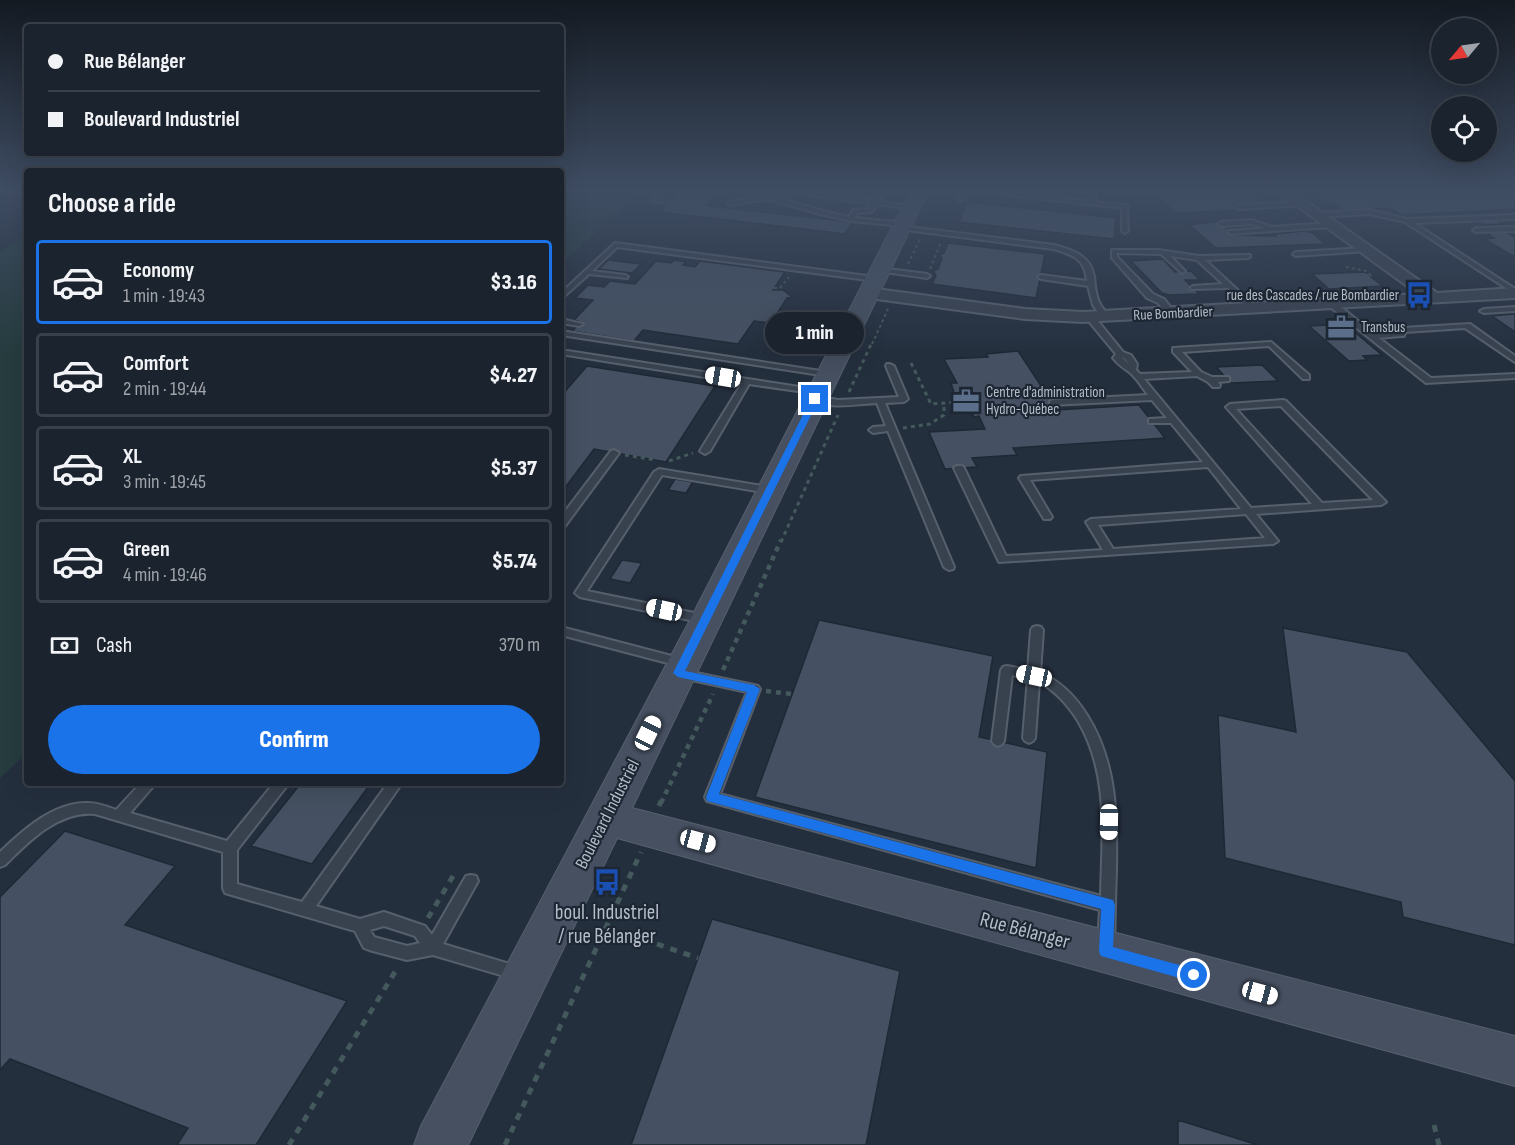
<!DOCTYPE html>
<meta charset="utf-8">
<style>
body{margin:0;font-family:"Sofia Sans Condensed",sans-serif;background:#242b36;color:#f1f3f6;height:100vh;display:flex;flex-direction:column;font-size:22px;white-space:nowrap}
*{box-sizing:border-box;margin:0}
p{font-size:20px;color:#a0a4aa}
.icon{flex:none;width:33px;height:33px;fill:none;stroke:currentColor;stroke-width:2;stroke-linecap:round;stroke-linejoin:round}
.map{position:relative;flex:1;overflow:hidden}
.side{position:absolute;left:24px;top:168px;width:540px;height:618px;display:flex;flex-direction:column;background:#1b232e;border-radius:6px;box-shadow:0 6px 24px #0002,0 0 0 2px #39404a}
.side>*{flex:none}
.top-card{position:absolute;left:24px;top:24px;width:540px;height:132px;border-radius:6px;box-shadow:0 6px 24px #0002,0 0 0 2px #39404a;display:grid;align-content:center;height:132px;padding:0 24px;background:#1b232e}
.needle{width:39px;rotate:241deg}
.controls{position:absolute;left:1431px;top:18px;display:grid;gap:12px}
.controls a{display:grid;place-items:center;width:66px;height:66px;border-radius:50%;background:#1b232e;box-shadow:0 6px 24px #0002,0 0 0 2px #39404a;font-size:30px}
.end{position:absolute;width:27px;height:27px;margin:-14px;border:8px solid #1a73e8;background:#fff;box-shadow:0 0 0 3px #fff}
.from{border-radius:50%}
.bubble{position:absolute;height:42px;border-radius:21px;background:#1b232e;box-shadow:0 6px 24px #0002,0 0 0 2px #39404a;font-size:20px;font-weight:800;line-height:42px;text-align:center}
.car{position:absolute;width:18px;height:36px;margin:-18px -9px;border-radius:8px;box-shadow:0 0 4px 2px #0007;background:linear-gradient(#fff 24%,#345 0 40%,#fff 0 76%,#345 0 86%,#fff 0)}
.top-card b{display:flex;align-items:center;gap:21px;height:57px;font-size:22px}
.top-card b+b{border-top:2px solid #39404a}
.top-card i{width:15px;height:15px;background:#f1f3f6}
ul{padding:0;list-style:none}
li{display:flex;align-items:center;gap:18px;height:84px;margin:0 12px 9px;padding:0 12px;border:3px solid #39404a;border-radius:6px}
li div{flex:1}
li b{display:block;font-size:22px}
li em{font-style:normal;font-weight:800}
li.on{border-color:#1a73e8}
li>.icon{width:54px;height:54px;stroke-width:1.5}
h2{padding:0 24px;font-size:27px;line-height:72px}
.pay{display:flex;align-items:center;gap:15px;height:66px;padding:0 24px;font-size:22px}
.pay p{margin-inline-start:auto}
.cta{display:flex;gap:12px;margin-top:auto;padding:12px 24px}
.cta a{flex:1;height:69px;border-radius:36px;background:#1a73e8;color:#fff;font-size:24px;font-weight:800;line-height:69px;text-align:center}
.map>svg:first-child{display:block}
.green{fill:#263c3f}
.building{fill:#455162;stroke:#1f2835;stroke-width:1.5}
.lines{fill:none;stroke-linecap:round;stroke-linejoin:round}
.lane-casing{stroke:#565f6c;stroke-width:4}
.street-casing{stroke:#565f6c;stroke-width:4}
.secondary-casing{stroke:#565f6c;stroke-width:2}
.path-far3{stroke:#44595c;stroke-width:2;stroke-dasharray:3 3;stroke-linecap:butt}
.path-far2{stroke:#44595c;stroke-width:3;stroke-dasharray:4 4;stroke-linecap:butt}
.path-far1{stroke:#44595c;stroke-width:4.5;stroke-dasharray:5 5;stroke-linecap:butt}
.path{stroke:#44595c;stroke-width:5;stroke-dasharray:7 7;stroke-linecap:butt}
.lane{fill:#38414e;fill-rule:evenodd}
.street{fill:#38414e;fill-rule:evenodd}
.secondary{fill:#465061;fill-rule:evenodd}
.route{fill:#1a73e8}
.labels{text-anchor:middle;stroke-width:4.5;stroke-linejoin:round;paint-order:stroke}
.far-poi-label{font-size:15px;fill:#b4bcc9;stroke:#1d2633;text-anchor:start}
.far-street-label{font-size:15px;fill:#b4bcc9;stroke:#1d2633}
.street-label{font-size:18px;fill:#b4bcc9;stroke:#1d2633}
.near-poi-label{font-size:21px;fill:#b4bcc9;stroke:#1d2633}
.near-street-label{font-size:21px;fill:#b4bcc9;stroke:#1d2633}
</style>
<div class="map">
<svg width="1515" height="1145" viewBox="0 0 1515 1145">
<rect width="100%" height="100%" fill="#242f3e"/>
<path class="green" d="M561,192H641L561,264Z
M27,236V753L0,778V252Z"/>
<path class="building" d="M679,192H719L707,206L852,222L845,234L660,212Z
M1152,192H1250L1264,203L1235,204L1242,210L1176,213Z
M1316,192H1515V209L1401,215L1390,208L1342,210L1332,203L1313,198L1318,194Z
M967,202L1116,218L1114,239L959,222Z
M1496,220L1503,224L1483,225L1476,221Z
M1218,221L1235,235L1276,236V234L1304,231L1313,233L1325,244L1216,248L1189,225Z
M1506,232L1515,237V257L1484,239L1494,238L1486,233Z
M948,243L1045,254L1036,298L932,284L936,275L933,271L938,269L942,258L939,255L944,253Z
M1163,259L1175,272L1191,271L1200,280H1185L1199,294L1169,295L1162,293L1131,261Z
M608,260L641,264L632,273L599,269Z
M674,260L686,262L683,265L695,267L700,261L785,272L773,290H783L792,297L787,298L771,323L754,321L738,344L643,330L634,341L572,331L581,322L574,320L593,300L575,298L588,285L604,287L610,281L635,284L656,261L671,263Z
M1364,272L1373,275L1376,277H1371L1383,286L1329,289L1312,274Z
M1513,314H1515V332L1492,316Z
M1345,324L1351,329L1382,355L1363,356L1367,360L1349,361L1309,326Z
M1018,351L1057,410L1139,405L1165,438L1013,448L1017,455L972,458L977,467L945,469L929,432L985,429L979,416L974,417L968,403L958,404L957,402L951,383H957L944,359L988,357L986,354Z
M1262,365L1278,381L1231,383L1216,367Z
M587,366L715,386L666,462L594,449L561,493V396Z
M675,479L693,482L686,493L668,490Z
M622,560L642,563L630,583L610,579Z
M819,620L993,656L979,737L1047,752L1036,868L755,797Z
M1283,628L1407,652L1515,781V945L1403,917L1401,902L1225,858L1218,715L1296,732Z
M301,783H371L312,864L251,846Z
M65,831L175,866L125,925L347,1001L256,1145H177L188,1128L10,1059L0,1070V897Z
M712,919L900,971L866,1145H631Z
M1178,1120L1258,1145H1178Z"/>
<g class="lines">
<defs>
<path id="lane" d="M658,192H664L659,199L671,202V204L653,201L652,200Z
M747,192H758L823,211L849,217L853,210L868,209L872,204L793,192H812L874,200L879,192H885L879,201L914,207L911,209L877,204L872,212L857,213L855,218L905,223V225L903,226L851,221L820,214L768,199L730,205L727,203L730,201L763,198Z
M961,192H967L964,199L961,201L958,199Z
M985,192H1008L1089,201L1091,192H1097L1095,202L1127,205L1128,231L1125,233L1122,231V208Z
M1301,202L1303,203V205L1239,209L1236,207L1239,205Z
M1370,210L1407,219L1515,215V219L1414,223L1515,289V294L1405,222L1370,214L1316,217L1313,215L1316,213Z
M1252,220L1272,227L1330,223L1333,225L1330,227L1231,234L1229,233V231L1265,228L1252,224L1221,226L1218,224L1221,222Z
M901,226L1054,245C1072,250 1090,255 1094,276C1095,285 1095,295 1100,304C1102,308 1106,312 1109,316L1102,318L1093,305L1088,286L1041,279L1038,277L1041,275L1087,281C1085,258 1073,255 1053,249L899,229V227Z
M1515,227V231L1476,232L1473,230L1476,228Z
M615,243L875,277L878,279L875,281L617,247L592,271L625,275L628,277L627,278L589,274L561,299V293Z
M1366,248L1368,249V251L1296,256L1293,254L1296,252Z
M1112,250H1158L1199,256L1250,255V257L1248,258L1205,260L1257,308L1250,310L1228,288L1191,289V287L1193,286L1223,284L1197,260L1170,256L1185,271L1182,273L1161,254L1117,253V257L1153,294L1164,299L1175,313L1168,315L1158,303L1147,298L1112,258Z
M880,268L927,274L930,276L927,278L878,271L877,270Z
M1329,302H1335L1374,334L1398,332L1399,328H1402L1470,324L1515,356V362L1465,328L1405,332L1404,336H1401L1379,338L1431,378L1515,374V378L1426,383L1329,306Z
M1515,307V311L1484,313L1480,311L1484,309Z
M1087,315H1093L1123,352L1131,355L1137,364L1136,370L1140,374L1192,372L1173,352V348L1271,342L1309,375V379H1303L1269,346L1182,352L1201,372L1212,377H1229V381L1218,382L1220,385L1219,387H1213L1208,382L1197,376L1144,379L1251,508L1312,504L1226,407L1230,404L1283,400L1286,401L1386,502L1381,505L1256,514L1278,541L1273,544L999,562L954,468L956,466H962L964,468L1006,556L1103,550L1086,522L1091,519L1241,509L1208,467L1030,480L1052,517L1050,519H1044L1019,478L1021,476L1203,462L1171,423H1149V419L1167,418L1152,400L1050,405V401L1053,400L1148,395C1142,387 1136,377 1128,371C1122,367 1118,364 1113,358L1116,354L1087,319ZM1122,357L1125,359L1129,365ZM1281,406L1373,500L1322,503L1236,409ZM1246,514L1265,538L1113,549L1098,525Z
M561,319L583,324L579,326L561,323Z
M561,331L827,372L831,374L827,376L561,335Z
M561,350L819,390L823,392L819,394L749,384L710,451L705,454L700,451L742,383L561,354Z
M887,364H890L894,366L908,399L904,402L885,403L954,567L953,569L949,570L944,567L888,431L873,433L869,430L873,427L886,426L877,403C856,404 829,410 811,399L815,396L838,400L899,397L886,366Z
M614,450L619,453L565,526L561,527V517L611,451Z
M659,469L769,487L774,490L769,493L662,475L587,591L704,615L710,619L708,622L704,623L580,597L575,593L654,472Z
M1037,626L1041,627L1043,630L1040,673C1061,681 1075,696 1087,715C1117,763 1117,815 1116,870C1115,894 1115,919 1114,943L1111,948L1106,950L1101,948L1098,943L1100,910L707,801L705,797L747,692L678,677L676,674L678,671L682,670L754,685L758,686L760,689L720,794L1101,896C1102,837 1110,775 1078,721C1068,705 1056,691 1039,682L1035,738L1033,741L1029,743L1025,741L1023,738L1028,678L1012,675L1004,741L1002,744L998,746L994,744L992,741L1001,670L1003,667L1007,666L1028,670L1031,630L1033,627Z
M561,627L683,659L687,660L689,663L687,666L683,667L561,635Z
M141,783H156L130,813L227,841L274,783H289L237,850V884L302,902L388,783H402L316,906L360,919L384,912L425,926L432,935L466,876L471,875L476,876L478,881L443,944L523,968L526,973L523,978L518,980L433,955L407,960L369,950L364,948L355,931L225,893L223,888V852L95,814C59,810 28,842 5,865L0,867V852C23,830 55,801 89,803C98,803 108,807 116,810ZM384,926L415,936L420,943L407,946L374,937L370,930Z"/>
<path id="street" d="M1278,192H1293L1437,293L1515,288V298L1083,322L1025,319L869,298L861,293L869,288L1025,309L1083,312L1418,294Z"/>
<path id="secondary" d="M910,192H928L632,808L1515,1036V1086L617,838L468,1145H414L421,1126L690,620Z"/>
</defs>
<use href="#lane" class="lane-casing"/>
<use href="#street" class="street-casing"/>
<use href="#secondary" class="secondary-casing"/>
<path class="path-far3" d="M908,264L920,239
M1346,267L1366,271L1371,275
M930,269L941,242
M774,288H780L789,277
M872,344L888,309"/>
<path class="path-far2" d="M911,363L931,404L957,402
M849,392L872,342
M903,428L930,424L944,415V403
M625,455L656,460
M669,461L693,453
M781,542L838,415"/>
<path class="path-far1" d="M723,670L781,540
M766,691L792,694
M661,803L713,694"/>
<path class="path" d="M659,806L661,801
M428,918L453,876
M657,944L698,958
M1434,1125L1439,1145
M289,1145L398,967
M505,1145L641,852"/>
<use href="#lane" class="lane"/>
<use href="#street" class="street"/>
<use href="#secondary" class="secondary"/>
</g>
<linearGradient id="sky" x2="0" y2="1"><stop stop-color="#141a22"/><stop offset="0.54" stop-color="#3f4d63"/><stop offset="1" stop-color="#3f4d63" stop-opacity="0"/></linearGradient>
<rect width="1515" height="353" fill="url(#sky)"/>
<path class="route" d="M815,397L819,399L685,671L754,685L760,689L719,794L1113,900L1115,905L1113,947L1194,969L1199,971L1201,975L1199,980L1194,982L1101,956L1099,952L1101,909L707,801L706,797L747,692L678,677L673,673L811,399Z"/>
<defs>
<symbol id="bus-bare" viewBox="-9 -9 18 18"><path d="M-5-6H5V4H4V6H2V4H-2V6H-4V4H-5ZM-3.5-4V0h7V-4ZM-3.5 1.2v1.5H-2V1.2ZM2 1.2v1.5H3.5V1.2Z" fill="#1a4fb4" stroke="#1d2633" stroke-width="2.5" paint-order="stroke"/></symbol>
<symbol id="office-bare" viewBox="-9 -9 18 18"><path d="M-6-3h4V-5.5h4V-3h4V5H-6ZM-1-4.5V-3h2v-1.5ZM-6 0V1H6V0Z" fill="#5c6f8a" stroke="#1d2633" stroke-width="2.5" paint-order="stroke"/></symbol>
</defs>
<g fill-rule="evenodd">
<use href="#bus-bare" x="1400" y="276" width="38" height="38"/>
<use href="#office-bare" x="1322" y="308" width="38" height="38"/>
<use href="#office-bare" x="947" y="382" width="38" height="38"/>
<use href="#bus-bare" x="588" y="863" width="38" height="38"/>
</g>
<g class="labels">
<g class="far-poi-label">
<text x="1399" y="300" text-anchor="end">rue des Cascades / rue Bombardier</text>
<text x="1361" y="332">Transbus</text>
<text x="986" y="397">Centre d'administration<tspan x="986" dy="17">Hydro-Québec</tspan></text>
</g>
<g class="far-street-label">
<text transform="translate(1173 313) rotate(-3)" y="5">Rue Bombardier</text>
</g>
<g class="street-label">
<text transform="translate(607 814) rotate(-63)" y="6">Boulevard Industriel</text>
</g>
<g class="near-poi-label">
<text x="607" y="919">boul. Industriel<tspan x="607" dy="24">/ rue Bélanger</tspan></text>
</g>
<g class="near-street-label">
<text transform="translate(1025 930) rotate(15)" y="7">Rue Bélanger</text>
</g>
</g>
</svg>
<div class="controls">
<a><svg class="needle" viewBox="-14 -14 28 28"><path d="M0-13l5 13h-10z" fill="#e53935"/><path d="M0 13l5-13h-10z" fill="#a0a4aa"/></svg></a>
<a><svg class="icon" aria-label="locate" viewBox="0 0 24 24"><circle cx="12" cy="12" r="6"/><path d="M12 2v4M12 18v4M2 12h4M18 12h4"/></svg></a>
</div>
<i class="end from" style="left:1194px;top:975px"></i>
<i class="end" style="left:815px;top:399px"></i>
<div class="bubble" style="left:765px;top:312px;width:99px">1 min</div>
<i class="car" style="left:723px;top:377px;rotate:279deg"></i>
<i class="car" style="left:664px;top:610px;rotate:282deg"></i>
<i class="car" style="left:1034px;top:676px;rotate:282deg"></i>
<i class="car" style="left:648px;top:733px;rotate:26deg"></i>
<i class="car" style="left:1109px;top:822px;rotate:181deg"></i>
<i class="car" style="left:698px;top:841px;rotate:105deg"></i>
<i class="car" style="left:1260px;top:993px;rotate:105deg"></i>
<div class="top-card">
<b><i class="from"></i>Rue Bélanger</b>
<b><i></i>Boulevard Industriel</b>
</div>
<section class="side">
<h2>Choose a ride</h2>
<ul>
<li class="on"><svg class="icon" aria-label="car" viewBox="0 0 24 24"><path d="M5 17H2v-5l4-1 3-4h7l3 4 3 1v5h-3M9 17h6M6 11h13"/><circle cx="7" cy="17" r="2"/><circle cx="17" cy="17" r="2"/></svg><div><b>Economy</b><p>1 min · 19:43</p></div><em>$3.16</em></li>
<li><svg class="icon" aria-label="car" viewBox="0 0 24 24"><path d="M5 17H2v-5l4-1 3-4h7l3 4 3 1v5h-3M9 17h6M6 11h13"/><circle cx="7" cy="17" r="2"/><circle cx="17" cy="17" r="2"/></svg><div><b>Comfort</b><p>2 min · 19:44</p></div><em>$4.27</em></li>
<li><svg class="icon" aria-label="car" viewBox="0 0 24 24"><path d="M5 17H2v-5l4-1 3-4h7l3 4 3 1v5h-3M9 17h6M6 11h13"/><circle cx="7" cy="17" r="2"/><circle cx="17" cy="17" r="2"/></svg><div><b>XL</b><p>3 min · 19:45</p></div><em>$5.37</em></li>
<li><svg class="icon" aria-label="car" viewBox="0 0 24 24"><path d="M5 17H2v-5l4-1 3-4h7l3 4 3 1v5h-3M9 17h6M6 11h13"/><circle cx="7" cy="17" r="2"/><circle cx="17" cy="17" r="2"/></svg><div><b>Green</b><p>4 min · 19:46</p></div><em>$5.74</em></li>
</ul>
<div class="pay"><svg class="icon" aria-label="cash" viewBox="0 0 24 24"><path d="M3 7h18v10H3z"/><circle cx="12" cy="12" r="2"/></svg>Cash<p>370 m</p></div>
<div class="cta"><a>Confirm</a></div>
</section>
</div>
